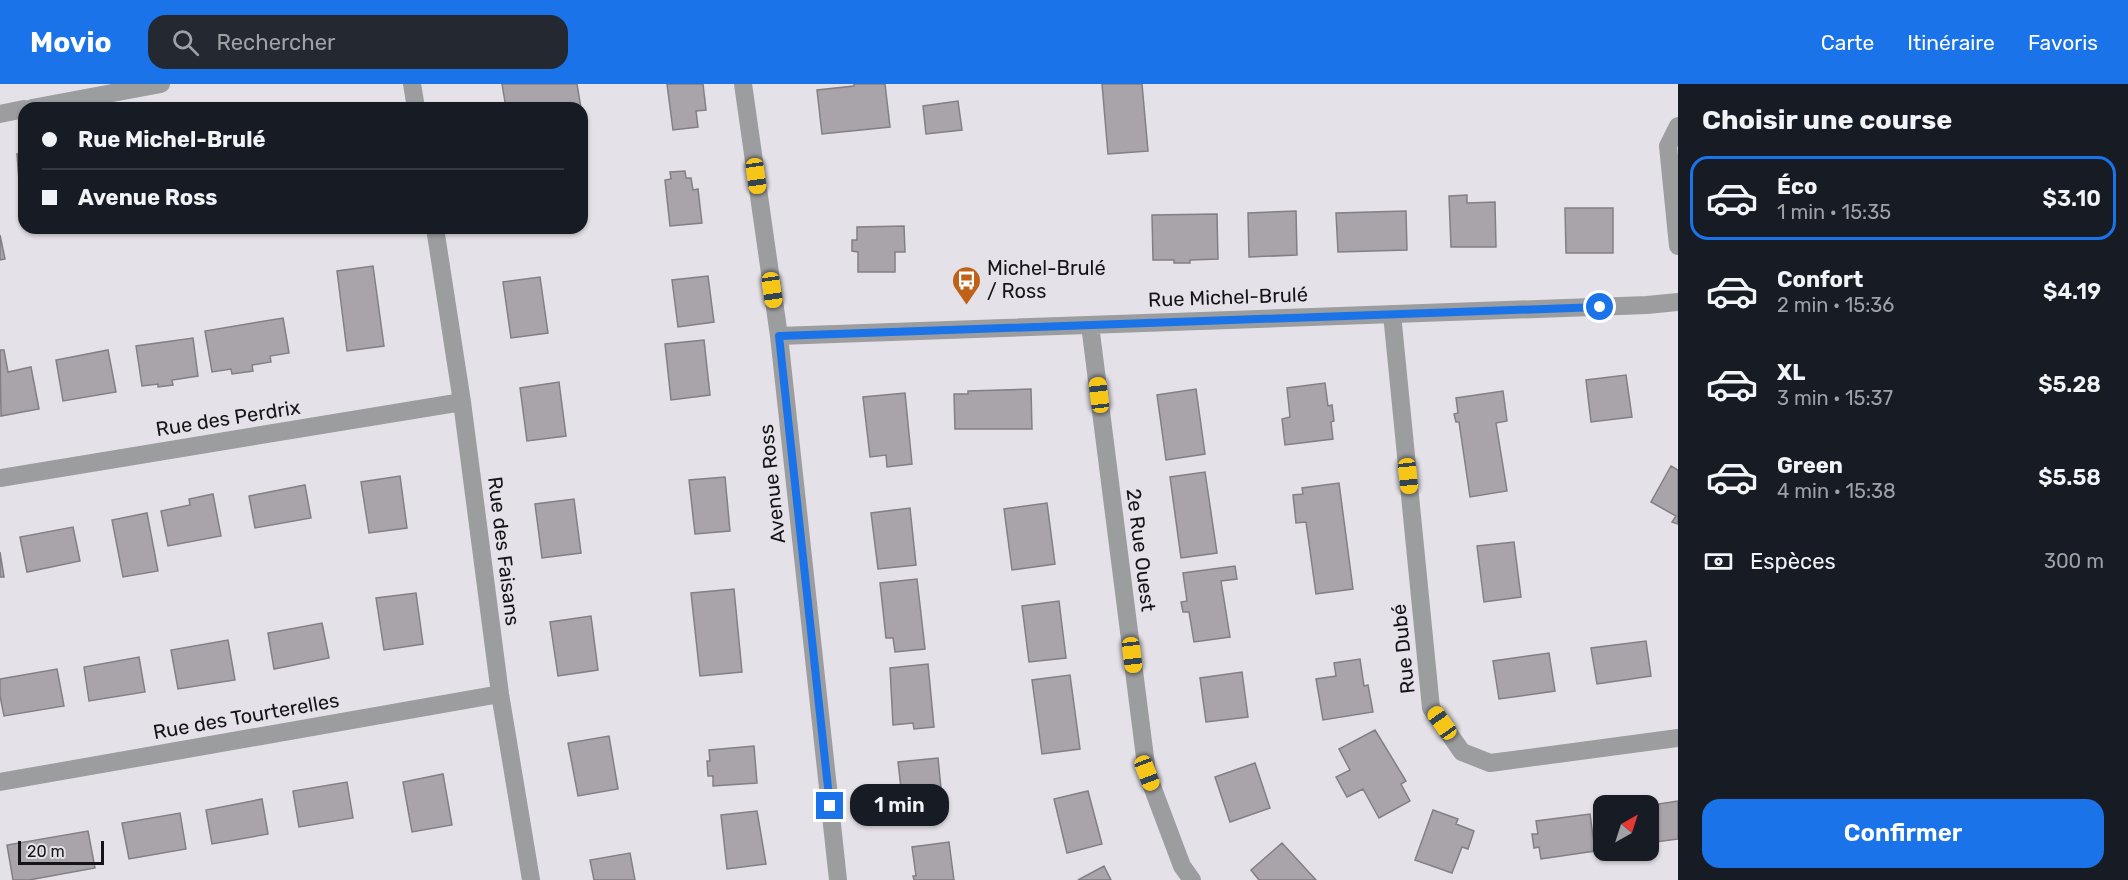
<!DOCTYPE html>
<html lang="fr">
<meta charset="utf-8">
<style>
body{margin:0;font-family:Rubik,sans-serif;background:#242831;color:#f1f3f6;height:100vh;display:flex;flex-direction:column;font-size:22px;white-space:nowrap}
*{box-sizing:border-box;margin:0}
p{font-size:20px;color:#9ea1a6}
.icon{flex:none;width:33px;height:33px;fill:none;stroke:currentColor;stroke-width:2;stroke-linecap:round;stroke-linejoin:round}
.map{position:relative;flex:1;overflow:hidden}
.panel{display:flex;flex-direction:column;background:#171b24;width:450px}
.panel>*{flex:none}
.hud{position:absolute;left:18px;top:18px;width:570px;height:132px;border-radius:18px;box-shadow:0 2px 4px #0004;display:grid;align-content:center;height:132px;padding:0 24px;background:#171b24}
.needle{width:39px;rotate:39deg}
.buttons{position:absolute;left:1593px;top:711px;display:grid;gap:12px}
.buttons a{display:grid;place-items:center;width:66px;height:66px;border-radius:12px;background:#171b24;box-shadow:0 2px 4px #0004;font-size:30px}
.scale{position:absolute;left:18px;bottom:15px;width:86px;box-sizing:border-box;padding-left:6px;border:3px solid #151517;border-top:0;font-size:16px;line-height:21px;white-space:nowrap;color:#151517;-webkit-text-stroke:4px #e4e2e8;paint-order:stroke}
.end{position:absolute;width:27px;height:27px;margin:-14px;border:8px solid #1a73e8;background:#fff;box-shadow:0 0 0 3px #fff}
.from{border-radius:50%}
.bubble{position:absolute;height:42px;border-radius:18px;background:#171b24;box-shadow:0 2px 4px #0004;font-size:20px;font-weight:600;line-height:42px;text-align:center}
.car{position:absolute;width:18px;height:36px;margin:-18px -9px;border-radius:8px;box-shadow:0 0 4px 2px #0007;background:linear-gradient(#f5c518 24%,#345 0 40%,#f5c518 0 76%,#345 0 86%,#f5c518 0)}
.hud b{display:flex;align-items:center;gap:21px;height:57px;font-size:22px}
.hud b+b{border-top:2px solid #363941}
.hud i{width:15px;height:15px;background:#f1f3f6}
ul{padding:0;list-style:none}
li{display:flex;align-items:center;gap:18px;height:84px;margin:0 12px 9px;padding:0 12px;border:3px solid transparent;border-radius:18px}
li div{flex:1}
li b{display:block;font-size:22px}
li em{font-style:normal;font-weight:600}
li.selected{border-color:#1a73e8}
li>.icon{width:54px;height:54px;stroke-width:1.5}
h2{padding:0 24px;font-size:27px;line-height:72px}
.pay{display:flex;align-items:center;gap:15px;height:66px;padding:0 24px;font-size:22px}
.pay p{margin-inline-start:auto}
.primary-button{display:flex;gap:12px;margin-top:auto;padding:12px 24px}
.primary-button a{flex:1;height:69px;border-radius:18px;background:#1a73e8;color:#fff;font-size:24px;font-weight:600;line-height:69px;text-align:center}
header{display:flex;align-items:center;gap:36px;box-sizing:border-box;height:84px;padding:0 30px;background:#1a73e8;color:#fff}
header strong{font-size:28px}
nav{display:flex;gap:33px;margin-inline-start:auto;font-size:21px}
.search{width:420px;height:54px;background:#242831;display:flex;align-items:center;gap:15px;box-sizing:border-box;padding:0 21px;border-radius:18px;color:#9ea1a6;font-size:22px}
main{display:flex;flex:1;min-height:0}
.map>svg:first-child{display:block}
.building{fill:#a8a4a9;stroke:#837f84;stroke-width:1.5}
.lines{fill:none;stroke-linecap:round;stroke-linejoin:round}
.minor{stroke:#9c9d9f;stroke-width:18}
.route{stroke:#1a73e8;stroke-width:8}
.labels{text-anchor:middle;stroke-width:6;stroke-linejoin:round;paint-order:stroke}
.poi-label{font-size:20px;fill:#151517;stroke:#e4e2e8;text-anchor:start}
.street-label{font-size:20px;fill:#151517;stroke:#e4e2e8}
</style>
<header>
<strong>Movio</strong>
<div class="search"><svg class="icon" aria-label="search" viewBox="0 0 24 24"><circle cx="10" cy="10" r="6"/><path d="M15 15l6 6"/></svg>Rechercher</div>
<nav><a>Carte</a><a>Itinéraire</a><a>Favoris</a></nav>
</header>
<main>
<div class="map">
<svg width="1678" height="796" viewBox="0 0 1678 796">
<rect width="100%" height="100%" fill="#e4e2e8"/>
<path class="building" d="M502,0H577L581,24H506Z
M667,0H703L706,26L696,27L698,43L673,46Z
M854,0H885L890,43L822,50L817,6L854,2Z
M1102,0H1142L1148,67L1108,70Z
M958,17L962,46L926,50L923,22Z
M24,69V124H21L17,70Z
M685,87L686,94H691L693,106L698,105L702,139L670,142L665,96L671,95L670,88Z
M1467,111V119L1495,118L1496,163H1451L1449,112Z
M1565,124H1613V169H1566Z
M1296,127L1297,171L1249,173L1248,129Z
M1406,127L1407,166L1338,168L1336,129Z
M1217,130L1218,175L1190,176V179H1174V176H1153L1152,131Z
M904,142L905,168H895V188H858V168L852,167V156H857V143Z
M0,151L5,175L0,176Z
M373,182L384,262L347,267L337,187Z
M708,192L714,238L678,243L672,196Z
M540,193L548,249L511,254L503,198Z
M283,234L289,269L270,272L271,278L252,281L253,287L232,290L231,285L212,288L205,247Z
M193,254L198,292L172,296L173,301L158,303V300L142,302L136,262Z
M704,256L710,311L671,316L665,260Z
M0,266H4L8,288L31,283L39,325L1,332Z
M108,266L116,308L63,317L56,276Z
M1626,291L1632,333L1591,338L1586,296Z
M559,298L566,352L527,357L520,304Z
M1325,299L1328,322L1332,321L1334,337L1331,338L1333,355L1285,361L1282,335L1290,333L1287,304Z
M1031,305L1032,345H955L954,310H968V307Z
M1196,305L1205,370L1166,376L1157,311Z
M1503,307L1507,337L1496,339L1507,407L1470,413L1459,338H1456L1454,330L1458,329L1456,314Z
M905,309L912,380L887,383L886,371L870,373L863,313Z
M1671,382L1678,386V440L1672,438L1676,432L1651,418Z
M1205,388L1217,469L1181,474L1170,393Z
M400,392L407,444L369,449L361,398Z
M725,393L730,447L695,450L689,396Z
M1339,399L1353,505L1316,510L1306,438L1296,439L1293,411L1303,410L1302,404Z
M305,401L311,434L255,444L249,412Z
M213,410L221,452L168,462L161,427L190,421L189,415Z
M574,415L581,469L542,474L535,420Z
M1047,419L1055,480L1012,486L1004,425Z
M910,424L916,481L878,485L871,429Z
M147,429L158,487L123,493L112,436Z
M73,443L80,477L27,488L20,453Z
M1514,458L1521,513L1484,518L1477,462Z
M0,468L4,493H0Z
M1235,482L1237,495L1221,497L1230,553L1194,558L1189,528H1183L1181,518L1187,517L1183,489Z
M917,495L925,565L895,568L893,554H886L880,499Z
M734,505L742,588L700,592L691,509Z
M416,509L423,560L384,566L376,514Z
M1059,517L1066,574L1029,578L1022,522Z
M591,532L598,586L558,592L550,538Z
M322,539L329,574L274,585L268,549Z
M228,556L235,596L178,605L171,566Z
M1646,557L1651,592L1597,600L1591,564Z
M1549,569L1555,607L1499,615L1493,577Z
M139,573L145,608L89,617L84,583Z
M1360,575L1364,602L1368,601L1373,628L1323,636L1316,595L1336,592L1334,579Z
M928,580L934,643L914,645L913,639L893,641L890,584Z
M57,585L64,622L4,632L0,612V595Z
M1242,588L1248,633L1206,638L1200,594Z
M1070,591L1080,665L1042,670L1032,596Z
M1375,646L1406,697L1401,700L1410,717L1379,734L1363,705L1347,713L1336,693L1350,686L1339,665Z
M609,652L618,705L578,712L568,659Z
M754,662L757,699L713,702V692H708L707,677H710L709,666Z
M938,674L943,724L907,728L904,704H901L898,678Z
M1255,679L1270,724L1230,738L1215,693Z
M443,690L452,741L412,748L403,698Z
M347,698L353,734L299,743L293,707Z
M1088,707L1102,760L1067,769L1054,715Z
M262,715L268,750L212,760L206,726Z
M1678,717V755L1648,759V722H1646Z
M1433,726L1458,735L1456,740L1474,747L1468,765L1462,763L1452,789L1415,776Z
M757,727L766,780L727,785L721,731Z
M180,729L186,765L129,775L122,739Z
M1590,730L1595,767L1541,775L1539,763L1534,764L1532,750H1538L1536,737Z
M88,747L95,784L29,796H13L7,761Z
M949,758L954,796H914L913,792H916L912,763Z
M1282,759L1316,796H1259L1251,786Z
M630,769L635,796H594L590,776Z
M1104,782L1111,796H1078Z"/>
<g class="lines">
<path class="minor" d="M412,0L416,24
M743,0L779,252L838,796
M32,24L161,0
M0,30L24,25
M1678,42L1668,62L1678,162
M435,144L462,318L500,610L531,796
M1392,230L1431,624L1462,668L1490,679L1678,654
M1090,241L1147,689L1182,782L1192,796
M779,252L1647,221L1678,218
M0,394L462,318
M0,698L500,610"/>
</g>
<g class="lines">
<path class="route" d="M830,722L779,252L1600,223"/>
</g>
<defs>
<symbol id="bus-pin" viewBox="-11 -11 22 30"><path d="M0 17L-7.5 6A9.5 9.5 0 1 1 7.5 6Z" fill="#bf6118" stroke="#e4e2e8"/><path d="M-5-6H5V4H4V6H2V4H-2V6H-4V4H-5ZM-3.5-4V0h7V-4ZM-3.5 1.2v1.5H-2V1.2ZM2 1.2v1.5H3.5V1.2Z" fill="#fff"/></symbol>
</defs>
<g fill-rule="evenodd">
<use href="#bus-pin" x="950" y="180" width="33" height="45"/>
</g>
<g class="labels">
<g class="poi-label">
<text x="987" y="191">Michel-Brulé<tspan x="987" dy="23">/ Ross</tspan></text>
</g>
<g class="street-label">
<text transform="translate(1228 213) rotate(-2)" y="7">Rue Michel-Brulé</text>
<text transform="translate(228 334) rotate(-9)" y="7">Rue des Perdrix</text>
<text transform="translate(772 400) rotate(-96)" y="7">Avenue Ross</text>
<text transform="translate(1141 466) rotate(83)" y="7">2e Rue Ouest</text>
<text transform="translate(504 467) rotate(83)" y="7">Rue des Faisans</text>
<text transform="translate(1403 565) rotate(-96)" y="7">Rue Dubé</text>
<text transform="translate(246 632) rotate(-10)" y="7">Rue des Tourterelles</text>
</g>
</g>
</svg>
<div class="buttons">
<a><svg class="needle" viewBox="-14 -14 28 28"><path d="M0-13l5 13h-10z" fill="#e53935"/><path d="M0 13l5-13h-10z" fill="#9ea1a6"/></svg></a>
</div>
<div class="scale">20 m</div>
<i class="end from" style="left:1600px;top:223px"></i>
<i class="end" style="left:830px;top:722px"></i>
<div class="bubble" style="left:850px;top:700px;width:99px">1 min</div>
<i class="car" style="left:756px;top:92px;rotate:172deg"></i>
<i class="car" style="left:772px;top:206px;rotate:172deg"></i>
<i class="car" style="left:1099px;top:311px;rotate:353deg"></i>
<i class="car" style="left:1408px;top:392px;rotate:174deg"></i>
<i class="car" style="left:1132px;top:571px;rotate:173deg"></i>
<i class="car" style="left:1442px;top:639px;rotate:325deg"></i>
<i class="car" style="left:1147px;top:689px;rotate:159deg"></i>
<div class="hud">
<b><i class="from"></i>Rue Michel-Brulé</b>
<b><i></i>Avenue Ross</b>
</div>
</div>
<section class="panel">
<h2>Choisir une course</h2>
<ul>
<li class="selected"><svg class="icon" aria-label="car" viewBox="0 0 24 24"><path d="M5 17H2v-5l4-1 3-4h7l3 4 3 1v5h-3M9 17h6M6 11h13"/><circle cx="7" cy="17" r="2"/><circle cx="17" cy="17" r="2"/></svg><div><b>Éco</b><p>1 min · 15:35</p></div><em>$3.10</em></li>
<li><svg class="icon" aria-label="car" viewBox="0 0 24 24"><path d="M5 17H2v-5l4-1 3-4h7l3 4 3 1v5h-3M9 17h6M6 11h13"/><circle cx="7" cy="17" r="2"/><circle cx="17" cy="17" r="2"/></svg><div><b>Confort</b><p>2 min · 15:36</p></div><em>$4.19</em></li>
<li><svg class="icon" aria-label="car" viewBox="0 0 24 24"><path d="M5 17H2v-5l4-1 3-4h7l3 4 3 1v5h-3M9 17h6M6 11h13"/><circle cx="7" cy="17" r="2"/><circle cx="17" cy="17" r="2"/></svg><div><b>XL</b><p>3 min · 15:37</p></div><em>$5.28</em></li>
<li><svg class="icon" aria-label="car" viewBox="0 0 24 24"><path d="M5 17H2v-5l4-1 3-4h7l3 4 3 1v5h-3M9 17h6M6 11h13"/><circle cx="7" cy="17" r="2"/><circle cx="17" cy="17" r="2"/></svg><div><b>Green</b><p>4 min · 15:38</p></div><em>$5.58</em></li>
</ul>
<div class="pay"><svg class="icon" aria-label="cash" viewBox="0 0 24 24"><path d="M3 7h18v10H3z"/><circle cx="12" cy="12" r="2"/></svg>Espèces<p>300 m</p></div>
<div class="primary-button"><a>Confirmer</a></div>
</section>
</main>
